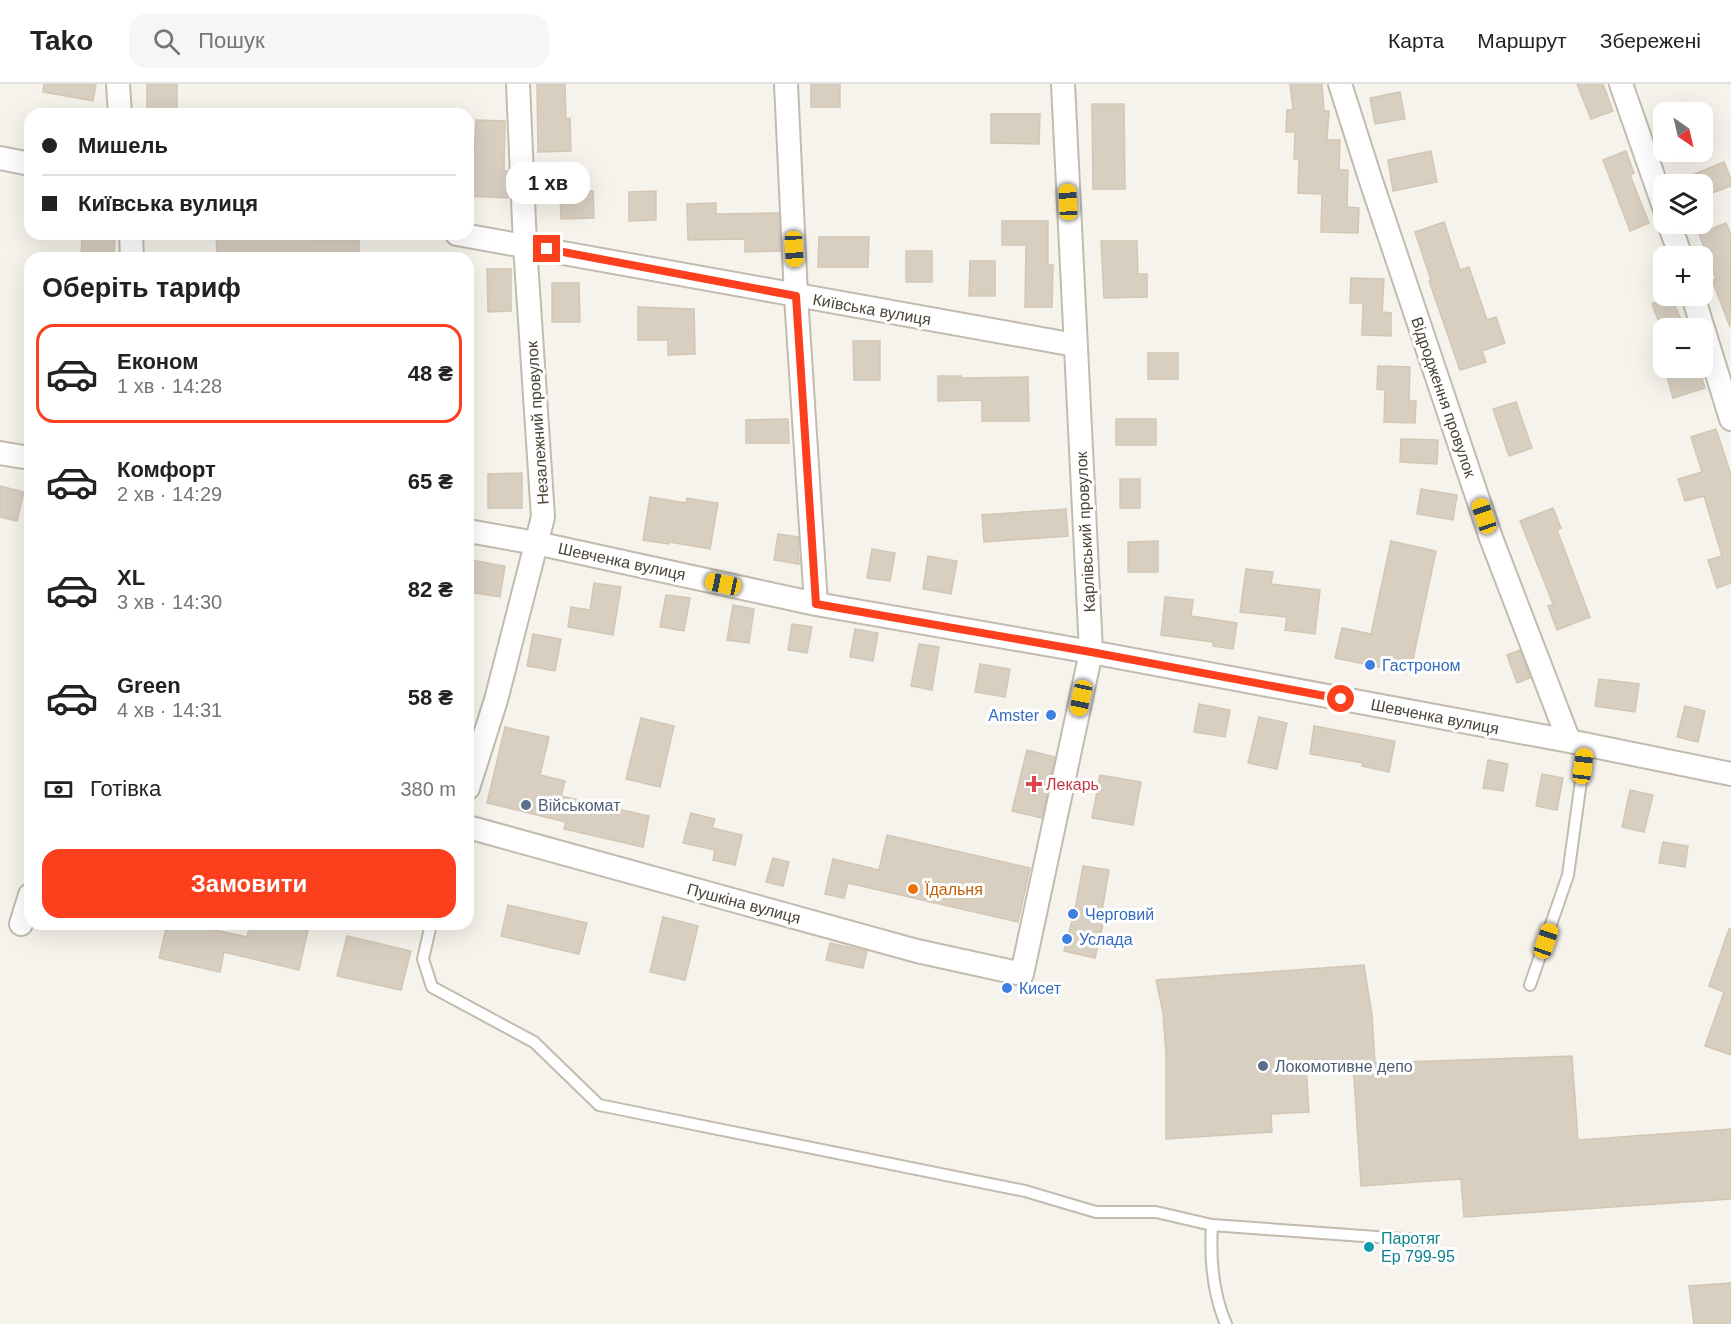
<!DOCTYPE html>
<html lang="uk">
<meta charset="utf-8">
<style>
body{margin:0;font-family:Helvetica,sans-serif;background:#f6f6f6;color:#222;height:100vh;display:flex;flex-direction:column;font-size:22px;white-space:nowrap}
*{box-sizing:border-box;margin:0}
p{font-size:20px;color:#767676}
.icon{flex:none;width:33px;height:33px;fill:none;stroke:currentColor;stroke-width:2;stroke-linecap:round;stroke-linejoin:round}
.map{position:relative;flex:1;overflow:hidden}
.side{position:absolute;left:24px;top:168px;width:450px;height:678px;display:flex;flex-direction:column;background:#fff;border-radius:18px;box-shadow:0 6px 24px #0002}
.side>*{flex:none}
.hud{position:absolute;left:24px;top:24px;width:450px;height:132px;border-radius:18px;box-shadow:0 6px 24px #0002;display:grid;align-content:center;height:132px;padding:0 18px;background:#fff}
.needle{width:39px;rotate:146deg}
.controls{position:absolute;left:1653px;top:18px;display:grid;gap:12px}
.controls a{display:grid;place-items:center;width:60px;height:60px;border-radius:12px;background:#fff;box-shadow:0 6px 24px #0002;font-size:30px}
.end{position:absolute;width:27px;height:27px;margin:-14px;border:8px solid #fc3f1d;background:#fff;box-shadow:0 0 0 3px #fff}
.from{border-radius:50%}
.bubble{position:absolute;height:42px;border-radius:18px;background:#fff;box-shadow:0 6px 24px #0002;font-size:20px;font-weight:700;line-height:42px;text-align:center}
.car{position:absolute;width:18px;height:36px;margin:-18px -9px;border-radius:8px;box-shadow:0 0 4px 2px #0007;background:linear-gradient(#f5c518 24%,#345 0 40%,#f5c518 0 76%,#345 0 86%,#f5c518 0)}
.hud b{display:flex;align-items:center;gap:21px;height:57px;font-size:22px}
.hud b+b{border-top:2px solid #e0e0e0}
.hud i{width:15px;height:15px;background:#222}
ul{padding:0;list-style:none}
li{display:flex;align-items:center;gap:18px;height:99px;margin:0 12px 9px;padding:0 6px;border:3px solid transparent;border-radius:18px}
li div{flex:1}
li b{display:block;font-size:22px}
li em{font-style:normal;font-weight:700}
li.on{border-color:#fc3f1d}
li>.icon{width:54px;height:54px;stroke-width:1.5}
h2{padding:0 18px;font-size:27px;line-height:72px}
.pay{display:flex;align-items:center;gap:15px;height:66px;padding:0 18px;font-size:22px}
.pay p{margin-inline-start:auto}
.primary-button{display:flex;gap:12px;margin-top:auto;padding:12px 18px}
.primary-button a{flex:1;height:69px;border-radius:18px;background:#fc3f1d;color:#fff;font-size:24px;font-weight:700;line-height:69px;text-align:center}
header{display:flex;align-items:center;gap:36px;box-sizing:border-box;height:84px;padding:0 30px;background:#fff;border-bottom:2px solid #e0e0e0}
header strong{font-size:28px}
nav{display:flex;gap:33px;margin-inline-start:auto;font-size:21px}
.search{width:420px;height:54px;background:#f6f6f6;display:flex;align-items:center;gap:15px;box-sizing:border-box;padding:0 21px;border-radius:18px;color:#767676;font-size:22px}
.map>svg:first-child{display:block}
.building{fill:#d8cfc1;stroke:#d3c7b4;stroke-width:1.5}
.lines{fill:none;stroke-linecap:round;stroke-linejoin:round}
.service-casing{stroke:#c2bbae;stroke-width:14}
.minor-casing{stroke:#c2bbae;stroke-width:26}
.service{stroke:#fff;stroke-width:10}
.minor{stroke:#fff;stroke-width:22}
.route{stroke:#fc3f1d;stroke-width:8}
.shop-dot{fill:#3f7fe0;stroke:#fff;stroke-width:2}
.health-dot{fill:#e0444e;stroke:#fff;stroke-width:2}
.service-dot{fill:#5c6f8a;stroke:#fff;stroke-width:2}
.food-dot{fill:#e8710a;stroke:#fff;stroke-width:2}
.culture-dot{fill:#0f9aa8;stroke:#fff;stroke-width:2}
.labels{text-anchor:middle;stroke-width:6;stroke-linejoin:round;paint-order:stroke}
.street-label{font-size:16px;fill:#4b4439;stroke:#fff}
.shop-label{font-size:16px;fill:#366cbe;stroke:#fff;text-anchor:start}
.health-label{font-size:16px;fill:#be3a42;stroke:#fff;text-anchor:start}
.service-label{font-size:16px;fill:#4e5e75;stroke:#fff;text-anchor:start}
.food-label{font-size:16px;fill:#c56008;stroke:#fff;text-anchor:start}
.culture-label{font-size:16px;fill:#0d838f;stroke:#fff;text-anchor:start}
</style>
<header>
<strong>Tako</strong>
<div class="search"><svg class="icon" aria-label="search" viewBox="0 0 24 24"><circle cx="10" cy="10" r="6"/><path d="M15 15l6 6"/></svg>Пошук</div>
<nav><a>Карта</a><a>Маршрут</a><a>Збережені</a></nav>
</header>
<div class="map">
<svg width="1731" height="1240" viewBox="0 0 1731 1240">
<rect width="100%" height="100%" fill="#f6f3ec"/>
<path class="building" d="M44,0H96L93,17L43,8Z
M147,0H177V30H147Z
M537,0H565L566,35L570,34L571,67L538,68Z
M811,0H840V23H811Z
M1290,0H1322L1324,27H1329L1327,56H1340L1339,86H1348L1347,123L1359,124L1358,149L1321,148L1322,110L1298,109L1299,75H1294L1295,48H1286L1287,26H1293Z
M1577,0H1603L1613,27L1591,35Z
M1400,8L1405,35L1375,40L1370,14Z
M1092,20H1124L1125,105H1093Z
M991,30H1040L1039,60L991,59Z
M476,36L505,37L504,87H508V114L468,112V73H474Z
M1431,67L1437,98L1393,107L1388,76Z
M1626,67L1634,89L1630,91L1649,139L1630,147L1603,76Z
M1724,78L1731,95V102L1702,113V100H1670Z
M593,107L594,134L561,135L560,109Z
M656,107V136L629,137V108Z
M716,119V130L779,129L780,167L745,168V155L688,156L687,120Z
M1002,137H1048V181H1053L1052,223H1025L1026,161H1002Z
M1444,138L1460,186L1469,183L1487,236L1496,233L1505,259L1482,267L1486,278L1460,286L1429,197L1431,196L1415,148Z
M1726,139L1731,151L1730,243L1712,196L1716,195L1699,150Z
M82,150H115L114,174H81Z
M216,150H296V155L359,156V174H217Z
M819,153H869L868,183H818Z
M1101,157H1137L1138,190H1147V213L1104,214Z
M906,167H932V198H906Z
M970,177H995V212H969Z
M487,185H511V227L488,228Z
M1351,194L1384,195L1382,228L1391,229V252L1362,251L1363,219H1350Z
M552,199H579L580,238H552Z
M1671,212L1682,238L1662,246L1652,220Z
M638,223L694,225L695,270L668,271V256H638Z
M853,257H880V296H854Z
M1148,269H1178V295H1148Z
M1378,282L1410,283L1409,317H1416L1415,339L1384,338L1385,306L1377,305Z
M1683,284H1699L1705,304L1673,314L1666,289Z
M938,292H961V294L1028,293L1029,337H982V316L938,317Z
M1516,318L1532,364L1509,372L1493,325Z
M788,335L789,359H746V336Z
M1116,335H1156V361H1116Z
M1716,345L1731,391V499L1717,504L1708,476L1722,472L1704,412L1685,417L1678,395L1702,388L1691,353Z
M1401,355L1438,356L1437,380L1400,378Z
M522,389V424H488V390Z
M1120,395H1140V424H1120Z
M0,402L24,408L17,437L0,433Z
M1421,405L1457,411L1453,436L1417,430Z
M650,413L686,419L687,414L718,419L710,465L669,458V460L643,456Z
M1553,424L1561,444L1557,446L1590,533L1557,546L1548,522L1553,520L1520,437Z
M1066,425L1068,452L984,458L982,431Z
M778,450L798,453L799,480L774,476Z
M1158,457V488H1128V458Z
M1391,457L1436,467L1410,589L1335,574L1342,544L1371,550Z
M872,465L895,469L890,497L867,494Z
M928,472L957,477L951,510L923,505Z
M471,476L505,482L500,513L468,508Z
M1246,485L1273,488L1271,500L1320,506L1315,550L1285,546L1287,533L1240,528Z
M594,499L621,503L613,551L568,543L571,523L590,526Z
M666,511L690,514L684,547L660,543Z
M1165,513L1193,516L1191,532L1237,539L1233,565L1213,562V558L1161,551Z
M733,521L754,525L749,559L727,556Z
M792,540L812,543L807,569L788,566Z
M855,545L878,549L873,577L850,573Z
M533,550L561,555L555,587L527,582Z
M919,560L939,563L932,606L911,602Z
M1520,566L1530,594L1517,599L1507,571Z
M980,580L1010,585L1005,613L975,608Z
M1599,595L1639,600L1635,628L1595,622Z
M1199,620L1230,626L1225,653L1194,648Z
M1685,622L1705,627L1698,658L1677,653Z
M1259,633L1287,639L1277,685L1248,679Z
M641,634L674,642L660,703L626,695Z
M1314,642L1395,657L1389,688L1362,682L1363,679L1310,670Z
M505,643L549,653L540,691L565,697L561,712L649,732L643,763L564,745L566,738L487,719Z
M1027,666L1055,673L1042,734L1012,727Z
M1488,676L1508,680L1503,707L1483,704Z
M1542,690L1563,694L1557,726L1536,722Z
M1100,691L1141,698L1133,741L1092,734Z
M1630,706L1653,711L1644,748L1622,743Z
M691,729L715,735L712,744L742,751L735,781L713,776L715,766L683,759Z
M887,751L1030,784L1018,838L848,799L844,814L825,810L833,775L879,786Z
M1663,758L1688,762L1685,783L1659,779Z
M773,774L789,778L783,802L766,798Z
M1083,782L1109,786L1102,827L1106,828L1095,874L1064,867L1076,821Z
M508,821L587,839L579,870L501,852Z
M663,833L698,842L685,896L650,888Z
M167,840H188L247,853L250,840H280L308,846L299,886L224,868L220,888L159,874Z
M1729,845H1731V971L1705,962L1724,908L1709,902Z
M347,852L411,867L401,906L337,892Z
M830,859L867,867L863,884L826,876Z
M1364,881L1372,931L1375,979L1572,972L1578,1056L1731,1045V1115L1464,1133L1461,1095L1361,1102L1353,978L1306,982L1309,1028L1271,1030L1272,1048L1166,1055V970L1163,929L1156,896Z
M1731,1199V1240H1694L1689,1202Z"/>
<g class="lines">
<defs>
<path id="service" d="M431,840L423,875L432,903L534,958L599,1021L1025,1107L1096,1128H1156L1212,1141L1418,1156
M1530,901L1568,791L1586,661
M1212,1141C1210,1173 1213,1210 1226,1240"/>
<path id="minor" d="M118,0L120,30
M786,0L796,212L816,520
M1340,0L1371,97L1491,454L1569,657
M1621,0L1664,123
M0,74L30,80
M1669,140L1681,172
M131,150L132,174
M457,150L1075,261
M1693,212L1731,335
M0,369L30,374
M468,447L536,459L816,520L1091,568L1569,657L1731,690
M468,704L496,616L543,433L525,161L518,0
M468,743L917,867L1022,890L1091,568L1063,0
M21,840L30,811"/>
</defs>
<use href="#service" class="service-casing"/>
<use href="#minor" class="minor-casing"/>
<use href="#service" class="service"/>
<use href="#minor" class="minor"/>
</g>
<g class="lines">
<path class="route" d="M547,165L796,212L816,520L1091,568L1341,615"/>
</g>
<g class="shop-dot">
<circle cx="1370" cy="581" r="6"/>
<circle cx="1051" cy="631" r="6"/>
<circle cx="1073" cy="830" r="6"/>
<circle cx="1067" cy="855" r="6"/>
<circle cx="1007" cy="904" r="6"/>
</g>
<path class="health-dot" d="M1031 691h6v6h6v6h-6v6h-6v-6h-6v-6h6z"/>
<g class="service-dot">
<circle cx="526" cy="721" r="6"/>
<circle cx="1263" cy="982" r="6"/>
</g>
<circle class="food-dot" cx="913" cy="805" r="6"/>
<circle class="culture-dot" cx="1369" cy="1163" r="6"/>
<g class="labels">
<g class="street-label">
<text transform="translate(872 225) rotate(10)" y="6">Київська вулиця</text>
<text transform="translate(1444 313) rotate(71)" y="6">Відродження провулок</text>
<text transform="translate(537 339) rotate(-94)" y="6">Незалежний провулок</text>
<text transform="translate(1085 448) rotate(-93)" y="6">Карлівський провулок</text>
<text transform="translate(622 477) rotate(12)" y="6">Шевченка вулиця</text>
<text transform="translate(1435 632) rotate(11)" y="6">Шевченка вулиця</text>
<text transform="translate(744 819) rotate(15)" y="6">Пушкіна вулиця</text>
</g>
<g class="shop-label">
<text x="1382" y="587">Гастроном</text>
<text x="1039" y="637" text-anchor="end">Amster</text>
<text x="1085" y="836">Черговий</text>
<text x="1079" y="861">Услада</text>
<text x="1019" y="910">Кисет</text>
</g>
<g class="health-label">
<text x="1046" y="706">Лекарь</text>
</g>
<g class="service-label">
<text x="538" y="727">Військомат</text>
<text x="1275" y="988">Локомотивне депо</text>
</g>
<g class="food-label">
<text x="925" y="811">Їдальня</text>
</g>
<g class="culture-label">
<text x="1381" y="1160">Паротяг<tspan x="1381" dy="18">Ер 799-95</tspan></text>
</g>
</g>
</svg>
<div class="controls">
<a><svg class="needle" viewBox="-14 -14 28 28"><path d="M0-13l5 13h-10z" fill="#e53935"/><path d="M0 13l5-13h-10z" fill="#767676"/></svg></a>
<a><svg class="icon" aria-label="layers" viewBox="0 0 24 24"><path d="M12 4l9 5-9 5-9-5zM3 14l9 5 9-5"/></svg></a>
<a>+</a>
<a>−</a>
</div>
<i class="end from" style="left:1341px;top:615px"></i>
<i class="end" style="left:547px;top:165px"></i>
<div class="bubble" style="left:506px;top:78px;width:84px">1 хв</div>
<i class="car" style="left:1068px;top:118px;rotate:357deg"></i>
<i class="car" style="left:794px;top:165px;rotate:177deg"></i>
<i class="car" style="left:1484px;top:432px;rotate:341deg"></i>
<i class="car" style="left:723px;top:500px;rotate:282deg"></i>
<i class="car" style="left:1081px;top:614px;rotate:192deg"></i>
<i class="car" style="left:1583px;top:682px;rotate:7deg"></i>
<i class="car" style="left:1546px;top:857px;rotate:19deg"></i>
<div class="hud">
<b><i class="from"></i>Мишель</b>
<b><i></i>Київська вулиця</b>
</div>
<section class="side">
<h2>Оберіть тариф</h2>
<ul>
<li class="on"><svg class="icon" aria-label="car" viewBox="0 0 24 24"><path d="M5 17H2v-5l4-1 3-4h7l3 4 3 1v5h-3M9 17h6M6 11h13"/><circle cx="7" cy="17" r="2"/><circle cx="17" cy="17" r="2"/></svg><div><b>Економ</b><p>1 хв · 14:28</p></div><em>48 ₴</em></li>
<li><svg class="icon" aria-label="car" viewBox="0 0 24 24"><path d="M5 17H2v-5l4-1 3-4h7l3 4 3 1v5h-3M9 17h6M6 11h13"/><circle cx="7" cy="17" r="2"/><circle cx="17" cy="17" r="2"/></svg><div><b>Комфорт</b><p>2 хв · 14:29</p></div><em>65 ₴</em></li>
<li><svg class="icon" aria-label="car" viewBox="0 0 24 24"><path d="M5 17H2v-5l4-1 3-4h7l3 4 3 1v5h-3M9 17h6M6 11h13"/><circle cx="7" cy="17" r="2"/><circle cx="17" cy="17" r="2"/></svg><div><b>XL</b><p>3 хв · 14:30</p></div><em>82 ₴</em></li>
<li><svg class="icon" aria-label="car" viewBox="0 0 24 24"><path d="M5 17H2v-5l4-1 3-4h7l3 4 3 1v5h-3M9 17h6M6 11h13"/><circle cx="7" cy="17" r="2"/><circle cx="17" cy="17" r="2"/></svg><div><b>Green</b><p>4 хв · 14:31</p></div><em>58 ₴</em></li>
</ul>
<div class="pay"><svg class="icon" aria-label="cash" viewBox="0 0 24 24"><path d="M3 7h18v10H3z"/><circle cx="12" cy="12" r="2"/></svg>Готівка<p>380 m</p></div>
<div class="primary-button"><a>Замовити</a></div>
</section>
</div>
